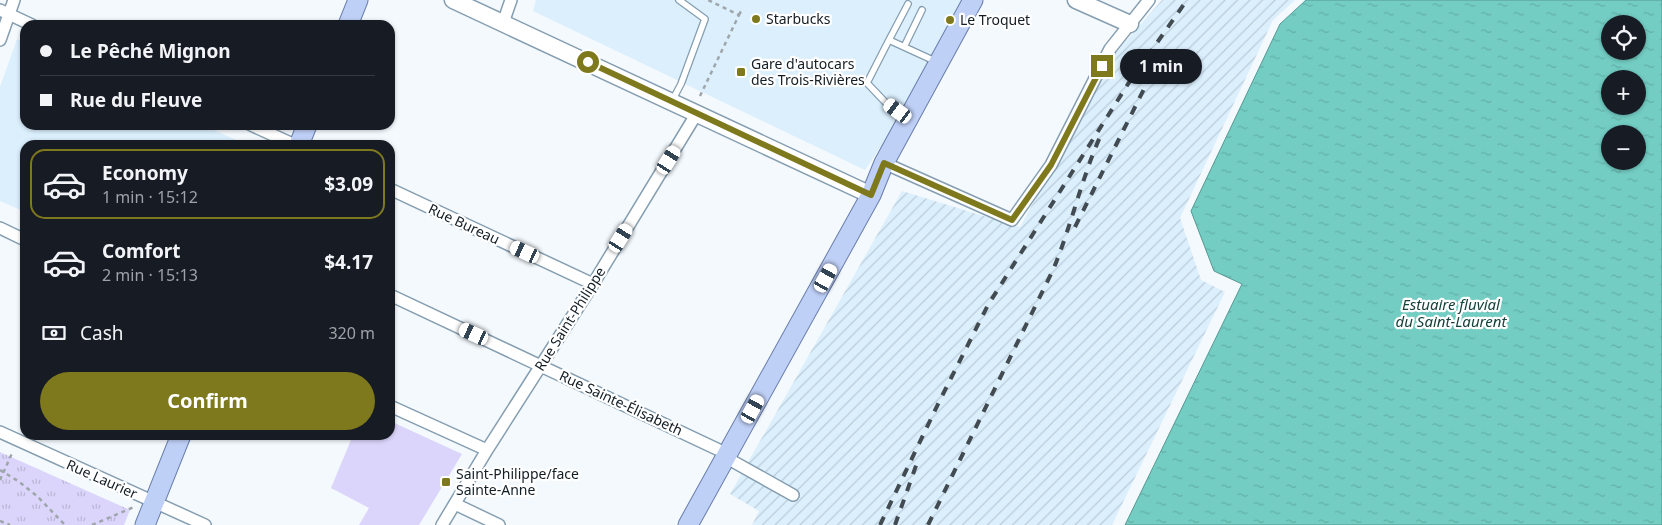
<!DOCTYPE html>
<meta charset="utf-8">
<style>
body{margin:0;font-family:"Noto Sans",sans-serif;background:#20242c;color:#f1f3f6;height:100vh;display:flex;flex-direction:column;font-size:19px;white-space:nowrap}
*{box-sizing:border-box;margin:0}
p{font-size:16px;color:#9ea1a6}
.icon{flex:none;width:28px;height:28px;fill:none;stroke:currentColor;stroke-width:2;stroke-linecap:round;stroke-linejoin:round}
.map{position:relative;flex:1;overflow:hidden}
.details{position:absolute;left:20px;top:140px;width:375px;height:300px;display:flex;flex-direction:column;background:#171b24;border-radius:15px;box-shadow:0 1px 4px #0004}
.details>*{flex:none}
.top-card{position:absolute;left:20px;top:20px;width:375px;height:110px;border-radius:15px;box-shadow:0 1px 4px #0004;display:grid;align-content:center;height:110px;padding:0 20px;background:#171b24}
.controls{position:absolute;left:1601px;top:15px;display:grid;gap:10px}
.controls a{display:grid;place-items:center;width:45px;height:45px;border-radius:50%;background:#171b24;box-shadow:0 1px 4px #0004;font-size:25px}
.end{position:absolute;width:22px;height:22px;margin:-11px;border:6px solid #7f791e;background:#fff;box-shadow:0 0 0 2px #fff}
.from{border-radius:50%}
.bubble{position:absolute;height:35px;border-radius:18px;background:#171b24;box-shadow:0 1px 4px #0004;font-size:16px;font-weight:700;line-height:35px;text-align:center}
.car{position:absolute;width:15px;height:30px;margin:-15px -8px;border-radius:6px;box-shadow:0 0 4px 1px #0007;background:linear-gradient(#fff 24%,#345 0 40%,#fff 0 76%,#345 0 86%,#fff 0)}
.top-card b{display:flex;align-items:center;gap:18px;height:48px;font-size:19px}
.top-card b+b{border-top:1px solid #363941}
.top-card i{width:12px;height:12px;background:#f1f3f6}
ul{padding:9px 0 0;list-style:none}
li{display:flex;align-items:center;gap:15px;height:70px;margin:0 10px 8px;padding:0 10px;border:2px solid transparent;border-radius:15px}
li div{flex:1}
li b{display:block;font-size:19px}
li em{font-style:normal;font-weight:700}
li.active{border-color:#7f791e}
li>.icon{width:45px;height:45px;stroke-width:1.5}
.pay{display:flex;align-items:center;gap:12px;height:55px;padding:0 20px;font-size:19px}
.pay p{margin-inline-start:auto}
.cta{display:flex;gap:10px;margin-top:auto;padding:10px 20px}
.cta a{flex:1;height:58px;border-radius:30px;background:#7f791e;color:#fff;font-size:20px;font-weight:700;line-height:58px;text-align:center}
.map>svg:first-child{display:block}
.built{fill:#dbeffd}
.industrial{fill:url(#industrial-furrows)}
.grass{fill:#dbd5fb}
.park{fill:url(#park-tufts)}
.water{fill:url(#water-ripples);stroke:#569893;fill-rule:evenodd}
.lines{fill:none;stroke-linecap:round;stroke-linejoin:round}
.lane-casing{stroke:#859eb0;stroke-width:8}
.street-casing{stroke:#859eb0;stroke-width:14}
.secondary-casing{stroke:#859eb0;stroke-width:19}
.primary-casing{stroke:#687daa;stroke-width:21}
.path{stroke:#9fa6ab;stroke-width:2.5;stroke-dasharray:4 4;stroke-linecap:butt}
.lane{stroke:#fff;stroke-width:5.5}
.street{stroke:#fff;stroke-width:11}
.secondary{stroke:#fff;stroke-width:16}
.primary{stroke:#bfd0f7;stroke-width:19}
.rail{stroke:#424b51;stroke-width:4;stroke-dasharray:9 9;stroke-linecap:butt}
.route{stroke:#7f791e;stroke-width:6}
.poi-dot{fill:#7f791e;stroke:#fff;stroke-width:2}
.labels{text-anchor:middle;stroke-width:4.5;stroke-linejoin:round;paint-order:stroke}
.poi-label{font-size:14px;fill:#131d24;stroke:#fff;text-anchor:start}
.street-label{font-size:14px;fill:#131d24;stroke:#fff}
.water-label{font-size:15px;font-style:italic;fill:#15403b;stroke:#fff}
</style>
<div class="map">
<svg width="1662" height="525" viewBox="0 0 1662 525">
<defs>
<pattern id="industrial-furrows" width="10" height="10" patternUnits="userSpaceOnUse" patternTransform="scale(1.25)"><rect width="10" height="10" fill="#dbeffd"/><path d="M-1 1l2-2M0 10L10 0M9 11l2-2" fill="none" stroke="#bbccd9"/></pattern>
<pattern id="park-tufts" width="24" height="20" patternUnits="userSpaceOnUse" patternTransform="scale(1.25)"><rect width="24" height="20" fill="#dbd5fb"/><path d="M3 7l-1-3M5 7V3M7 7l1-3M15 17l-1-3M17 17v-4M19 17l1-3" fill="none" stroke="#bbb6d7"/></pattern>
<pattern id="water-ripples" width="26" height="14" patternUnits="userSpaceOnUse" patternTransform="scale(1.25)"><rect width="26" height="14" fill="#73cdc3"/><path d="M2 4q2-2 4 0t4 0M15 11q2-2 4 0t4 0" fill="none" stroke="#63b0a7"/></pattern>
</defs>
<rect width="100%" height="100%" fill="#f4f9fd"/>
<path class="built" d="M536,0H979L865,170L533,11Z
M17,39L25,43V125H203L247,145H25V212L0,201V87Z"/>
<path class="industrial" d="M1162,0H1295L1273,20L1180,218L1201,280L1225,292L1112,525H752L759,511L730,494L902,191L1020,227L1113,56Z"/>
<path class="grass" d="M390,421L462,454L419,525H359L369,508L331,488L353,435H390Z"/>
<path class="park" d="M0,452L130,510L124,525H0Z"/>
<path class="water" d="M1306,0H1662V525H1125L1242,284L1214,271L1191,211L1280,24ZM1610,24H1638V51H1610ZM1610,79H1638V106H1610ZM1610,134H1638V161H1610Z"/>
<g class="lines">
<defs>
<path id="lane" d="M889,40L908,4
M904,47L922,10
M672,101L681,84L705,19L679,0
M906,117L887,104L867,83L889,40L937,62"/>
<path id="street" d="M0,10L32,25
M503,23L511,0
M0,40L14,0
M251,125L295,145
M884,163L1012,220L1051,165L1110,49L1149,0
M390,189L593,284
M0,228L25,240
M390,295L719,450L734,462L793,495
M390,406L487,450
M0,432L205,525
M455,504L499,525
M442,525L487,450L593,284L697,113"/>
<path id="secondary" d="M453,0L871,195
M1076,0L1130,24"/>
<path id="primary" d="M348,25L358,0
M299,145L307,125
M145,525L181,435
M688,525L871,195L884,163L973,0"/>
</defs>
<use href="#lane" class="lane-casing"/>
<use href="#street" class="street-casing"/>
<use href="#secondary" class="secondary-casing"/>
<use href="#primary" class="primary-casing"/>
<path class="path" d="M739,15L741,11
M700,96L739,15L708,0
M0,470L18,481L37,496L65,525
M0,480L13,451
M0,521L10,525
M92,525L134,507"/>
<use href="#lane" class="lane"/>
<use href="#street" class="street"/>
<use href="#secondary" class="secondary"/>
<use href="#primary" class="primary"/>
<path class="rail" d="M1075,227L1153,71
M880,525L939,402L988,305L1128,84L1187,0
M895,525L918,460
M928,525L1053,270C1071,227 1081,180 1100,137"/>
</g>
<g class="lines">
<path class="route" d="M588,62L871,195L884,163L1012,220L1051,165L1102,66"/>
</g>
<g class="poi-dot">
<circle cx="756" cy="19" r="5"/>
<circle cx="950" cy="20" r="5"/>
<rect x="736" y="67" width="10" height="10" rx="2.5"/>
<rect x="441" y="477" width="10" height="10" rx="2.5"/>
</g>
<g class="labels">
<g class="poi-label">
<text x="766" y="24">Starbucks</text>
<text x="960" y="25">Le Troquet</text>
<text x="751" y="69">Gare d'autocars<tspan x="751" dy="16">des Trois-Rivières</tspan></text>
<text x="456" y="479">Saint-Philippe/face<tspan x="456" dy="16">Sainte-Anne</tspan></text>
</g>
<g class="street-label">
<text transform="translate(464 224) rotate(25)" y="5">Rue Bureau</text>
<text transform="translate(570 319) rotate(-58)" y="5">Rue Saint-Philippe</text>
<text transform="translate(621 403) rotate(25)" y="5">Rue Sainte-Élisabeth</text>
<text transform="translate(102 479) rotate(24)" y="5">Rue Laurier</text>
</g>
<g class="water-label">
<text x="1451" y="310">Estuaire fluvial<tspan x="1451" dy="17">du Saint-Laurent</tspan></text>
</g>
</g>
</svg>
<div class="controls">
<a><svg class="icon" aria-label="locate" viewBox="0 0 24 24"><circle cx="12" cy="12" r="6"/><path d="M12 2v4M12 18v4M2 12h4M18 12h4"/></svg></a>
<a>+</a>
<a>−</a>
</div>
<i class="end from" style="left:588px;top:62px"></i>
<i class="end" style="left:1102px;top:66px"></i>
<div class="bubble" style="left:1120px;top:49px;width:82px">1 min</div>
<i class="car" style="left:898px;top:111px;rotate:306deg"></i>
<i class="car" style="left:669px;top:160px;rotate:32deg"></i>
<i class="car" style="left:621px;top:238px;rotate:32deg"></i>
<i class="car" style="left:525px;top:252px;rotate:295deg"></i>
<i class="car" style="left:826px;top:278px;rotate:29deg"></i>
<i class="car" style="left:474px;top:334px;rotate:295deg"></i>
<i class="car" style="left:753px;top:409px;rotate:29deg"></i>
<div class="top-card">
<b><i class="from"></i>Le Pêché Mignon</b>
<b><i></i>Rue du Fleuve</b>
</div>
<section class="details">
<ul>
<li class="active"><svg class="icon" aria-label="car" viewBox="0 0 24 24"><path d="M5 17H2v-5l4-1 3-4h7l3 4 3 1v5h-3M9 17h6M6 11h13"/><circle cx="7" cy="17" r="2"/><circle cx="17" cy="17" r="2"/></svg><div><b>Economy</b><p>1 min · 15:12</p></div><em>$3.09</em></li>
<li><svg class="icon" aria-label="car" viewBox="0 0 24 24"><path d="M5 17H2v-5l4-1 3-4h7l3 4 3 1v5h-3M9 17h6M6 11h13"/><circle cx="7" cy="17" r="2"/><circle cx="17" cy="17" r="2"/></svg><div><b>Comfort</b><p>2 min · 15:13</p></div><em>$4.17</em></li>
</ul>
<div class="pay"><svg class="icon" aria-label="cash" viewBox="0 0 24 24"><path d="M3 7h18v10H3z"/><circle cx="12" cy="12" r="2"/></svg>Cash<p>320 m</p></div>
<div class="cta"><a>Confirm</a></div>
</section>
</div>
